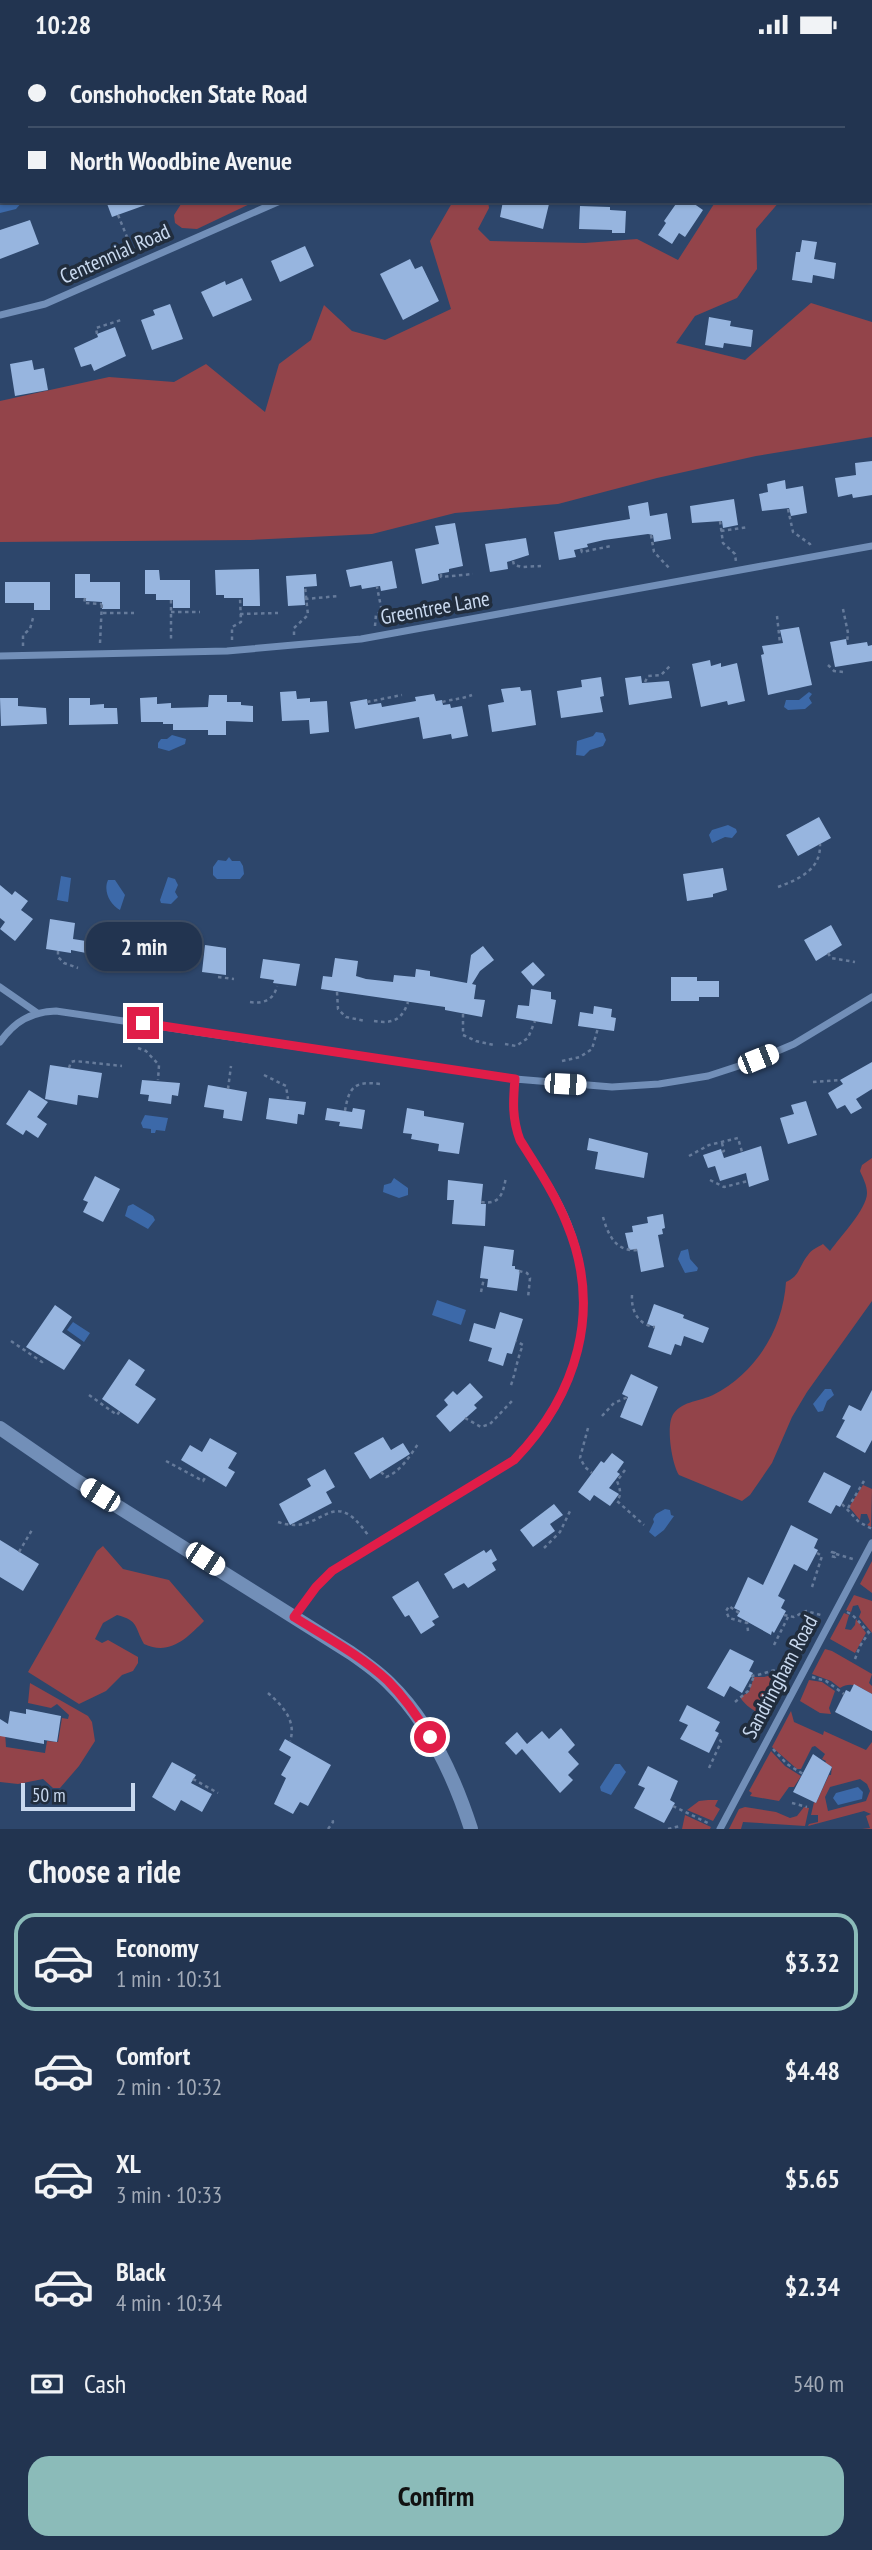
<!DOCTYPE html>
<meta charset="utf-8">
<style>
body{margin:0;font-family:"PT Sans Narrow",sans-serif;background:#2a3c57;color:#f1f3f6;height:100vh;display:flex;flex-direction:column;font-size:26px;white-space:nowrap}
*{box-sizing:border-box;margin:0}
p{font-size:23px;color:#a2aab7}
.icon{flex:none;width:38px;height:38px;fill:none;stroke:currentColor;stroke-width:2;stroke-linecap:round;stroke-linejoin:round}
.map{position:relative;height:1780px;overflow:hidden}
.drawer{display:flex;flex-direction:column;background:#223450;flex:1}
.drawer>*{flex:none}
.top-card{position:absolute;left:0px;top:0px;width:873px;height:154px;box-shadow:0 2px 5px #0004,0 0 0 2px #3f4f67;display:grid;align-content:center;height:154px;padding:0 28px;background:#223450}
.scale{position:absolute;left:21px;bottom:18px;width:114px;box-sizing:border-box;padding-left:7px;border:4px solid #c9d9ef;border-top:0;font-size:19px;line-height:24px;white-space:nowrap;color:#c9d9ef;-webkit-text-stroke:5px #212d3d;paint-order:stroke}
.end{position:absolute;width:32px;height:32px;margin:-16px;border:9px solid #e11d48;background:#fff;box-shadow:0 0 0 4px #fff}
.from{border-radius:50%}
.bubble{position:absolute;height:49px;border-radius:21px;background:#223450;box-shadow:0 2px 5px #0004,0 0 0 2px #3f4f67;font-size:23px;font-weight:800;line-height:49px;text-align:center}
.car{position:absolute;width:21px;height:42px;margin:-21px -10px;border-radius:9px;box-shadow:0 0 5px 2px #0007;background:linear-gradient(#fff 24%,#345 0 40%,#fff 0 76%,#345 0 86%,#fff 0)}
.top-card b{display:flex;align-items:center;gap:24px;height:66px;font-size:26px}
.top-card b+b{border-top:2px solid #3f4f67}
.top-card i{width:18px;height:18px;background:#f1f3f6}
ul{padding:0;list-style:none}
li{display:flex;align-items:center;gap:21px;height:98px;margin:0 14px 10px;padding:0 14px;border:4px solid transparent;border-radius:21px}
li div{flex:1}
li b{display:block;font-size:26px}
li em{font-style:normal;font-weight:800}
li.current{border-color:#8bbbb9}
li>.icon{width:63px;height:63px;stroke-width:1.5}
h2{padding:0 28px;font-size:32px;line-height:84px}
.pay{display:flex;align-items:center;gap:18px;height:77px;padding:0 28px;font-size:26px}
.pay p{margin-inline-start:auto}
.action{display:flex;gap:14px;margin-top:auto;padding:14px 28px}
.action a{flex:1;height:80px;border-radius:21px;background:#8bbbb9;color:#111;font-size:28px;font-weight:800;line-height:80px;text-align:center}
.status{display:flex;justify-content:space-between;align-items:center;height:49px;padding:0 35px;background:#223450;direction:ltr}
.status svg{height:19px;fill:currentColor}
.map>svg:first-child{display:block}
.green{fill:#93444a;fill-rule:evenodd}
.water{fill:#3c69a9}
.building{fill:#97b5df}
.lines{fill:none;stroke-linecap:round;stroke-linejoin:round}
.path{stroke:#667b9b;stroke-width:2.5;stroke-dasharray:3.5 3.5;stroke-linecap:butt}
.minor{stroke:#728fb8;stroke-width:7}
.secondary{stroke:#728fb8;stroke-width:14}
.route{stroke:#e11d48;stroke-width:9}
.labels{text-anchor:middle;stroke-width:7;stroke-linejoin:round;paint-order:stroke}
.street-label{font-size:21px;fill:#c9d9ef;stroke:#212d3d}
</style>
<div class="status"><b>10:28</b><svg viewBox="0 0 49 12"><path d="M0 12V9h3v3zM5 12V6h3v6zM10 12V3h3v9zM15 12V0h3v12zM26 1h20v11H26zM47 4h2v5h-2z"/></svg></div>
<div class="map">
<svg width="872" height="1780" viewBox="0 0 872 1780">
<rect width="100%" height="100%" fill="#2d466b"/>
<path class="green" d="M268,0H376V2H268Z
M647,0H872V47V2H645Z
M183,152H256L197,180L182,179L175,174L174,166Z
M450,152H488L489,159L478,180L490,192L585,194L637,190L678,211L714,155L711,152H780L756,180L757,220L737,249L695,267L676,294L745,311L811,254L872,273V388L756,407L657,429L558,455L455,464L372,485L250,491L0,493V352L109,328L174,333L206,315L265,363L279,315L311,291L324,256L352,282L385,291L451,260L430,192L452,154Z
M872,1109V1252L807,1343L792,1368L772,1414L750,1446L742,1452L679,1426C672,1415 665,1375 674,1364C683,1352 701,1352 713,1346C756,1324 783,1280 786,1233C800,1227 799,1217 808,1206C811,1201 818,1198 823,1195L830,1202C840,1188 867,1160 867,1144C867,1136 863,1129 860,1122L862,1116Z
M863,1436L872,1440L871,1478L867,1476L870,1473L867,1465H861L860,1471L849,1458Z
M103,1497L123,1520L169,1531L204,1572C187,1589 170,1607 144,1595C134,1577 139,1572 117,1566L103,1574L95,1590L102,1594L108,1591L138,1608V1614L133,1622L122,1626L106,1642L79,1655L28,1623L97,1502Z
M872,1512V1544L860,1535Z
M854,1546L872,1552V1584L859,1568L861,1563L858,1556L853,1557L851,1563L846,1561Z
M844,1564L849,1566L845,1580L851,1581L855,1576L856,1570L866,1584L855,1604L830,1590Z
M825,1600L832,1602L872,1625L869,1634L872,1637V1645C861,1639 852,1631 840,1639L831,1632L812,1625Z
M783,1623L791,1626L768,1668C757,1664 746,1658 740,1648L749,1643L754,1628H764Z
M809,1631L822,1633L835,1642L829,1659L831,1665L820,1664L800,1652Z
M30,1634L88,1667L92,1673L95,1692L79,1717L60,1739H53L43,1730L18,1735L0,1733V1681L5,1683L6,1698L45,1704L47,1692L58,1693L62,1669L68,1670L69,1666L57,1655L51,1659L28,1654Z
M791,1662L794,1673L823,1686L824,1682L866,1701L872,1693V1780H862L870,1779L866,1767L871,1765L864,1762L808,1777L809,1775L818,1773V1766H811L814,1753L816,1754L829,1726H831L832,1718L825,1714L826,1712L822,1710L825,1705L815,1697L812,1698L801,1720H797L772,1698ZM860,1730L867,1735L870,1742L866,1752L828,1762L825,1748L830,1738Z
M771,1702L785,1717L801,1727L794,1738H789L779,1752L750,1747L752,1744L749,1742Z
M708,1751H718L715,1757L720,1760L713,1772L687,1761L699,1752Z
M745,1758L776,1763L790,1769L797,1767L804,1758L809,1759L805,1777L743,1773L741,1780H729L739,1760Z
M685,1766L711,1778L710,1780H682Z"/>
<path class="water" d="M0,148L2,152L22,153L16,160L0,164Z
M809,643L812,645L809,649L812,654L805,660L788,661L784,658L786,651H799Z
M596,683L603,684L606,691L603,697L590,701L584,707L576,706L577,692L593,687Z
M172,686L186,690L185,695L169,702L158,699V694L161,690H167Z
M728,776L736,780L737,783L732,789L725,788L712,794L709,786L712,781Z
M229,808L232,812H240L243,817L244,825L240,830H217L213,826V818L218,811L226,812Z
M61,827L71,829L68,853L57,851Z
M168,828L175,830L178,836L175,843L178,848L171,855L161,854L160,851Z
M108,831H115L125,846L120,861C110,856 103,842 108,831Z
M145,1066L168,1069L165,1082L156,1081L155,1084H151V1080L143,1079L141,1074Z
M394,1129L408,1139V1146L399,1149L383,1143L384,1136L391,1134Z
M133,1155L153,1167L155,1171L148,1180L125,1167L128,1157Z
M688,1200L690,1210L698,1219L697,1222L685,1224L678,1210L681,1202Z
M437,1251L466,1261L461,1276L432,1266Z
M73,1273L90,1284L84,1293L67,1281Z
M825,1340H831L834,1346L827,1352L823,1362L818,1363L813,1355Z
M665,1460L670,1461L671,1466L674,1467L664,1481L655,1488L649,1483L654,1473L653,1470L656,1465Z
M615,1715H620L626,1723L611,1746L601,1742L600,1738Z
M858,1738L863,1743L862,1750L838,1756L833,1749L836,1744Z"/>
<path class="building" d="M106,152H150L151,154L112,168Z
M503,152H537L549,155L543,180L500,168Z
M678,152H690L703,161L685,188L679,184L672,195L658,186L666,174L664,172Z
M580,157L610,158V161L626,162L625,184H612V181L579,180Z
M30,171L39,195L0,210V181Z
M802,191L817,193L814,210L836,214L834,230L813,226L812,234L792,231L796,203H800Z
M305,197L314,217L280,233L271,212Z
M410,210L415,220L422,217L439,252L403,271L380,225Z
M242,229L252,251L213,268L201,243L225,232L226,236Z
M170,255L183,290L152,301L141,271L155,266L153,261Z
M709,268L731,272L730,277L753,281L751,298L724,294L723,299L705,296Z
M115,278L126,307L94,322L91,315L81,318L74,299L98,288L97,285Z
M32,311L34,321L44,319L48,341L15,347L10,315Z
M872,412V446L853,449L852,445L838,448L835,429L856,426L855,414Z
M785,431L786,440L803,437L807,464L791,467L789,459L762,462L759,445L768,443L767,435Z
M734,450L738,476L723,479L722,472L692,474L690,457Z
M648,453L650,467L667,464L671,490L654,493L653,486L648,485L604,491L587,495L588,498L574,501L576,508L559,511L554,483L630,470L628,457Z
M455,474L463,517L449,520V523L438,525L439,531L422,535L415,500L439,495L435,477Z
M526,489L529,506L507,513L508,520L490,523L485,495Z
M392,512L397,539L381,542L380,537L362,540L361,536L350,538L346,521Z
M259,520L260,557H243V549H224V546H216L215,521Z
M145,521H159L160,531H190V559H173V551H156V545H145Z
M75,525H90V533H120V560H102V553L86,552V549H75Z
M316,525L317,537L304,538L305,556L288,557L286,527Z
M5,533H50V561H34V554H5Z
M799,578L812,636L768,646L761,606L764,605L762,597L783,594L780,581Z
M846,590L847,596L867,593L868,597L872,596V612L835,618L830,593Z
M710,611L711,617L721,614V618L737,614L745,652L728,656L727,652L701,658L692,615Z
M641,627L642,634L669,632L672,649L629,656L625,629Z
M601,628L604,647L600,648L603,663L561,669L557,642L582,638L581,631Z
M520,638L521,642L531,641L536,676L492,683L488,656L504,653L501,640Z
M296,642L297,650L310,649V653L327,652L329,683L310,685L309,671L282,672L280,643Z
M434,645L436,652L442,651L443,656L450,655L451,659L462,657L468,687L452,690L451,685L423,690L419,668L355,680L350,653L367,650L368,656L381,654L382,658L416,652L415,648Z
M209,646H227V653H241V656L253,657V673L226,672V686H208V681H173V675H163V673H141L140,649L157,648V655L171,654V659L208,658Z
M0,649H18V657L46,659L47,675L1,677Z
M69,649H90V656L104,655V659H117L118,675L69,676Z
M819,768L831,789L798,807L786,786Z
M723,819L727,841L713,845V848L687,852L683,825Z
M0,836L12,846L15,842L28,852L21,861L33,870L15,892L0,880L5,873L0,869Z
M50,870L75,874L73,890L99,894L101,881L125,884L121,911L71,901V904L46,900Z
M831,876L842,896L816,912L804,891Z
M172,878L183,879L180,903H177L175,919L150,916L154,882L164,883Z
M205,896L226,899V926L202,923Z
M483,897L494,911L480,922L472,935L476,936L474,950L485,951L482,968L445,961V958L321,940L323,927L332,928L335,909L358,912L356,927L366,930L393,933L394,926L415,928L416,920L430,922V927L467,934L471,906Z
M263,910L300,915L296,937L273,934L274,931L260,929Z
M533,913L545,926L533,937L521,923Z
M671,928H697V932H719V948H699V952H671Z
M531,940L551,943V950L556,951L552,975L516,969L518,956L529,957Z
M594,957L612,960L611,968L616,969L614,982L578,977L580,963L593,965Z
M872,1013V1040L856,1050L862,1059L851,1065L845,1056L837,1060L828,1044L843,1035L840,1031Z
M50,1016L102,1024L98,1049L78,1046L77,1056L45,1050Z
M142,1031L180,1034L178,1047L172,1046L171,1055L148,1052L149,1046L140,1045Z
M208,1036L247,1043L242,1072L223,1069L224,1061L204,1058Z
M29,1041L48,1053L37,1068L47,1075L38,1089L26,1081L23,1086L6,1075Z
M269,1049L306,1053L304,1066L298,1065L297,1075L266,1070Z
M806,1052L817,1086L788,1095L780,1069L794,1065L791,1056Z
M327,1059L352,1063L353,1059L365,1061L362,1080L339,1077L340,1073L325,1071Z
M407,1059L424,1062V1067L464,1074L459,1105L438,1102L439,1095L411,1090L412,1085L403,1084Z
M589,1089L648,1104L644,1129L595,1120L598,1103L587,1101Z
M761,1097L769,1131L749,1138L746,1124L720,1132L715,1117L708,1119L703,1106L721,1100L724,1109Z
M95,1127L120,1140L103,1173L83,1163L88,1153L83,1151Z
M448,1131L483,1135L481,1155H486L485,1177L452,1175L454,1151H447Z
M663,1165L665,1179L662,1180L663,1185L658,1186L664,1218L641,1223L637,1200L629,1201L625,1184L633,1183L632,1177L648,1174L647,1168Z
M484,1197L514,1201L512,1217H515V1220L520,1221L517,1242L487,1238L488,1230L480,1229Z
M654,1255L684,1266L683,1269L709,1279L703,1294L684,1287L681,1297L675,1295L671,1306L648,1298L655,1278L647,1275Z
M55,1256L72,1268L62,1283L81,1296L64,1321L26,1298Z
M500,1263L523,1270L512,1305L507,1304L503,1317L488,1312L492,1299L469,1292L474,1274L495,1280Z
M129,1310L145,1321L135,1336L156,1350L138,1375L102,1350Z
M631,1325L658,1338L642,1377L620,1368L628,1348L622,1345Z
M470,1334L483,1348L474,1356L477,1359L450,1383L436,1367L448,1356L444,1351L453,1342L457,1346Z
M872,1341V1391L865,1404L836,1388L845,1371L842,1370L849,1356L861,1362Z
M383,1388L391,1401L403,1394L410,1405L370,1430L354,1404Z
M210,1389L237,1404L228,1419L235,1423L226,1438L181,1411L190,1396L202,1403Z
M612,1404L624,1413L617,1423L620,1425L609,1439L619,1445L610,1457L594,1446L590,1452L578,1443L601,1412L604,1414Z
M325,1420L335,1438L326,1443L332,1454L290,1476L279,1455L311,1437L307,1430Z
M824,1423L851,1437L840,1458L836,1456L831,1465L808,1453Z
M554,1455L563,1466L550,1475L555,1482L533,1498L520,1481Z
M791,1476L818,1490L814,1499L818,1501L807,1522L794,1515L778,1547L785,1551L781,1559L786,1562L774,1584L772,1582L771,1586L737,1567L740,1562L734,1559L748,1528L763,1536Z
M0,1491L39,1515L23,1542L0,1528Z
M491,1500L497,1511L492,1514L496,1521L468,1539L464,1534L453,1540L444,1525L484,1501L486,1504Z
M418,1532L439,1568L432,1572L435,1576L421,1585L409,1566L405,1568L392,1548Z
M730,1600L754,1612L749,1622L753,1624L742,1644L730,1637L724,1648L707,1639Z
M854,1635L872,1645V1682L835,1663L846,1641L850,1643Z
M687,1656L720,1673L715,1682L719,1684L709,1704L680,1690L688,1676L679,1672Z
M26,1660L61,1667L57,1693L44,1691V1695L0,1687V1670L8,1675L10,1662L26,1665Z
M561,1679L575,1696L568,1703L579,1715L568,1726L573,1731L560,1744L522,1700L516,1706L505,1694L517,1683L527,1695L542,1682L549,1690Z
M285,1690L331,1716L308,1757L300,1753L293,1765L274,1755L286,1729L281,1726L291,1708L279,1701Z
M813,1705L832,1718L816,1754L793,1743Z
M172,1713L196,1726L191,1734L212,1745L202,1763L181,1751L175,1762L152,1748Z
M648,1717L678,1732L670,1751L675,1754L664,1774L634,1759L645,1739L638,1736Z"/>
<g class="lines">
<path class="path" d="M118,166L134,205
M97,285L96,279L121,271
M788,460L793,483L810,495L811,499
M720,472L723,494L735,505L736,513
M721,482L748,478
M651,486L654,503L671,521
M581,500L582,503L611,497
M513,512L514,516L522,518L541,517
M441,525V528L473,525
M85,549L84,554L102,555
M305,550L339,547
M171,551V593
M843,560L848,584L847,594
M171,563H200
M103,564H134
M240,565L278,564
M777,567L780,594
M375,577L376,565L382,563L377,538
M294,586V579L308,566L305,538
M232,591V578L241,573L240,549
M100,594L102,553
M23,597V586L30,580L33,569
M828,616L834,622L844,623
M645,633L648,627L661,626L670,617
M367,653L402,646
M442,653C453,650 462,650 472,646
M778,838C799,830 821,821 820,795
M58,902V908L64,914L78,919
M828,904L831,909L855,913
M110,909L113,918L131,921
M218,928L234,930
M337,943L338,960L346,968L365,972
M250,953C263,955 274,951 277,937
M463,965V986L476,992L494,996
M374,972C393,975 402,971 408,953
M505,995L516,997L528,989L535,972
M138,999L146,1002L159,1016L158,1031
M562,1012L580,1008L592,1000L598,979
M69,1019L71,1013L75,1012L122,1017
M264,1026L286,1037L288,1050
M813,1033L840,1031
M228,1040L231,1017
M345,1062C349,1037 355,1032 380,1035
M722,1103L724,1102L722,1094
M689,1107L709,1096L738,1089L742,1103
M710,1131L724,1138L748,1132
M481,1153C501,1156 503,1144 506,1128
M603,1168C608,1186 616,1203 637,1201
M519,1222L527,1224L530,1229L528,1249
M481,1243L484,1229
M632,1246C631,1263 639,1276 655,1278
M11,1292L42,1313L43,1312
M511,1336C516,1322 517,1310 523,1296L516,1292
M89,1346L117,1366L120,1362
M602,1367L614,1354L628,1348
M465,1369L481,1378L490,1375L512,1352
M588,1379L580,1409L585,1418L592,1424
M166,1412L203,1432L206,1427
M625,1421L617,1432C620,1440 622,1445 617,1452L644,1476
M381,1423L386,1428C400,1423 410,1407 418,1395
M842,1455L859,1473L872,1480
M848,1459L864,1432
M278,1473C324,1489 330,1432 368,1486
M544,1499L560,1483L571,1460
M19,1503L32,1481
M832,1503L835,1504V1508L831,1507Z
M836,1505L853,1510
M812,1538L822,1507L817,1504
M847,1563C860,1570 861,1578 872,1586
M739,1564L729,1557L726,1562L729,1569L747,1574L748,1582
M784,1566L794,1568L806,1562L821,1566
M774,1596L788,1568
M855,1610L860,1597L868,1585
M751,1627C765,1626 778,1616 792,1623
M812,1628L826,1632L844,1645
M268,1644C282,1656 297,1672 290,1692
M735,1653L748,1642L754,1627
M773,1700L787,1715L803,1725
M709,1719L721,1693L718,1687
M193,1730L218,1744
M792,1754L807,1758
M673,1757L710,1775
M328,1780L333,1773L332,1768
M668,1780L680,1777"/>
<path class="minor" d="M0,266L45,255L280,152
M0,607L227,602L361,590L872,497
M0,938L36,963
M0,993C15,972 31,963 56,962L515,1030L612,1038L659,1035L708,1027L754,1012L794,995L872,948
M294,1568L316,1538L332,1522L514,1411C578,1347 602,1261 568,1175C556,1145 537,1118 520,1091C512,1070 513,1052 515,1030
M720,1780L872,1494"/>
<path class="secondary" d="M0,1379L74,1430L351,1604C364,1613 378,1623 389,1634C429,1673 454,1727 471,1780"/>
</g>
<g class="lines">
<path class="route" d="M143,974L515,1030C513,1052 512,1070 520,1091C537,1118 555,1145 567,1175C603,1261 577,1346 514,1411L332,1522L316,1538L294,1568C326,1588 360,1606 388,1632C405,1649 418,1668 430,1688"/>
</g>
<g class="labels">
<g class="street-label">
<text transform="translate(115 205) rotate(-24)" y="7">Centennial Road</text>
<text transform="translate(435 559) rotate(-10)" y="7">Greentree Lane</text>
<text transform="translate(780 1628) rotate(-62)" y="7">Sandringham Road</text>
</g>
</g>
</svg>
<div class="scale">50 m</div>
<i class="end from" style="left:430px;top:1688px"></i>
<i class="end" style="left:143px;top:974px"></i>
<div class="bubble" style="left:86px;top:873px;width:116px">2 min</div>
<i class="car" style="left:758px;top:1010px;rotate:68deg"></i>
<i class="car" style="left:565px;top:1035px;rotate:93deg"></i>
<i class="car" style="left:100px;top:1446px;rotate:302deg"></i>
<i class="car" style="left:205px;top:1510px;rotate:123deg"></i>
<div class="top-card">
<b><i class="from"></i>Conshohocken State Road</b>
<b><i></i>North Woodbine Avenue</b>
</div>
</div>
<section class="drawer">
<h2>Choose a ride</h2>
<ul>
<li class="current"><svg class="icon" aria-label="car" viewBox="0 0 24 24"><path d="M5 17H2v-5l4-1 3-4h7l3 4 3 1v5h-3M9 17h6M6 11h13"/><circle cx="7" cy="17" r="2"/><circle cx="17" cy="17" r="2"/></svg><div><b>Economy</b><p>1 min · 10:31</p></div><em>$3.32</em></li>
<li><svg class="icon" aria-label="car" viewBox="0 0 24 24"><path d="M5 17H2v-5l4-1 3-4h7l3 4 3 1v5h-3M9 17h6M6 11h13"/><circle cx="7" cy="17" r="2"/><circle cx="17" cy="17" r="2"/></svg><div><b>Comfort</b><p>2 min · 10:32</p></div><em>$4.48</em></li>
<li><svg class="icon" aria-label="car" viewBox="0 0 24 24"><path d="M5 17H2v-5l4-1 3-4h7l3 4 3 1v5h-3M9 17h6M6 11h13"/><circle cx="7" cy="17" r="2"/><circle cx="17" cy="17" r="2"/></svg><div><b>XL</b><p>3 min · 10:33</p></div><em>$5.65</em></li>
<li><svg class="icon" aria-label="car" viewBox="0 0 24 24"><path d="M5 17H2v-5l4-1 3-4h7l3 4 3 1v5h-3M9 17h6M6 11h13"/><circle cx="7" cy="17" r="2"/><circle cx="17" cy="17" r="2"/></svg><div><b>Black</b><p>4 min · 10:34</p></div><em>$2.34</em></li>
</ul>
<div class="pay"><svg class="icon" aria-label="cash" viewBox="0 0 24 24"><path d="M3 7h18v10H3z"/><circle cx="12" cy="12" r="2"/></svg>Cash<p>540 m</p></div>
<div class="action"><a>Confirm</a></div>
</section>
